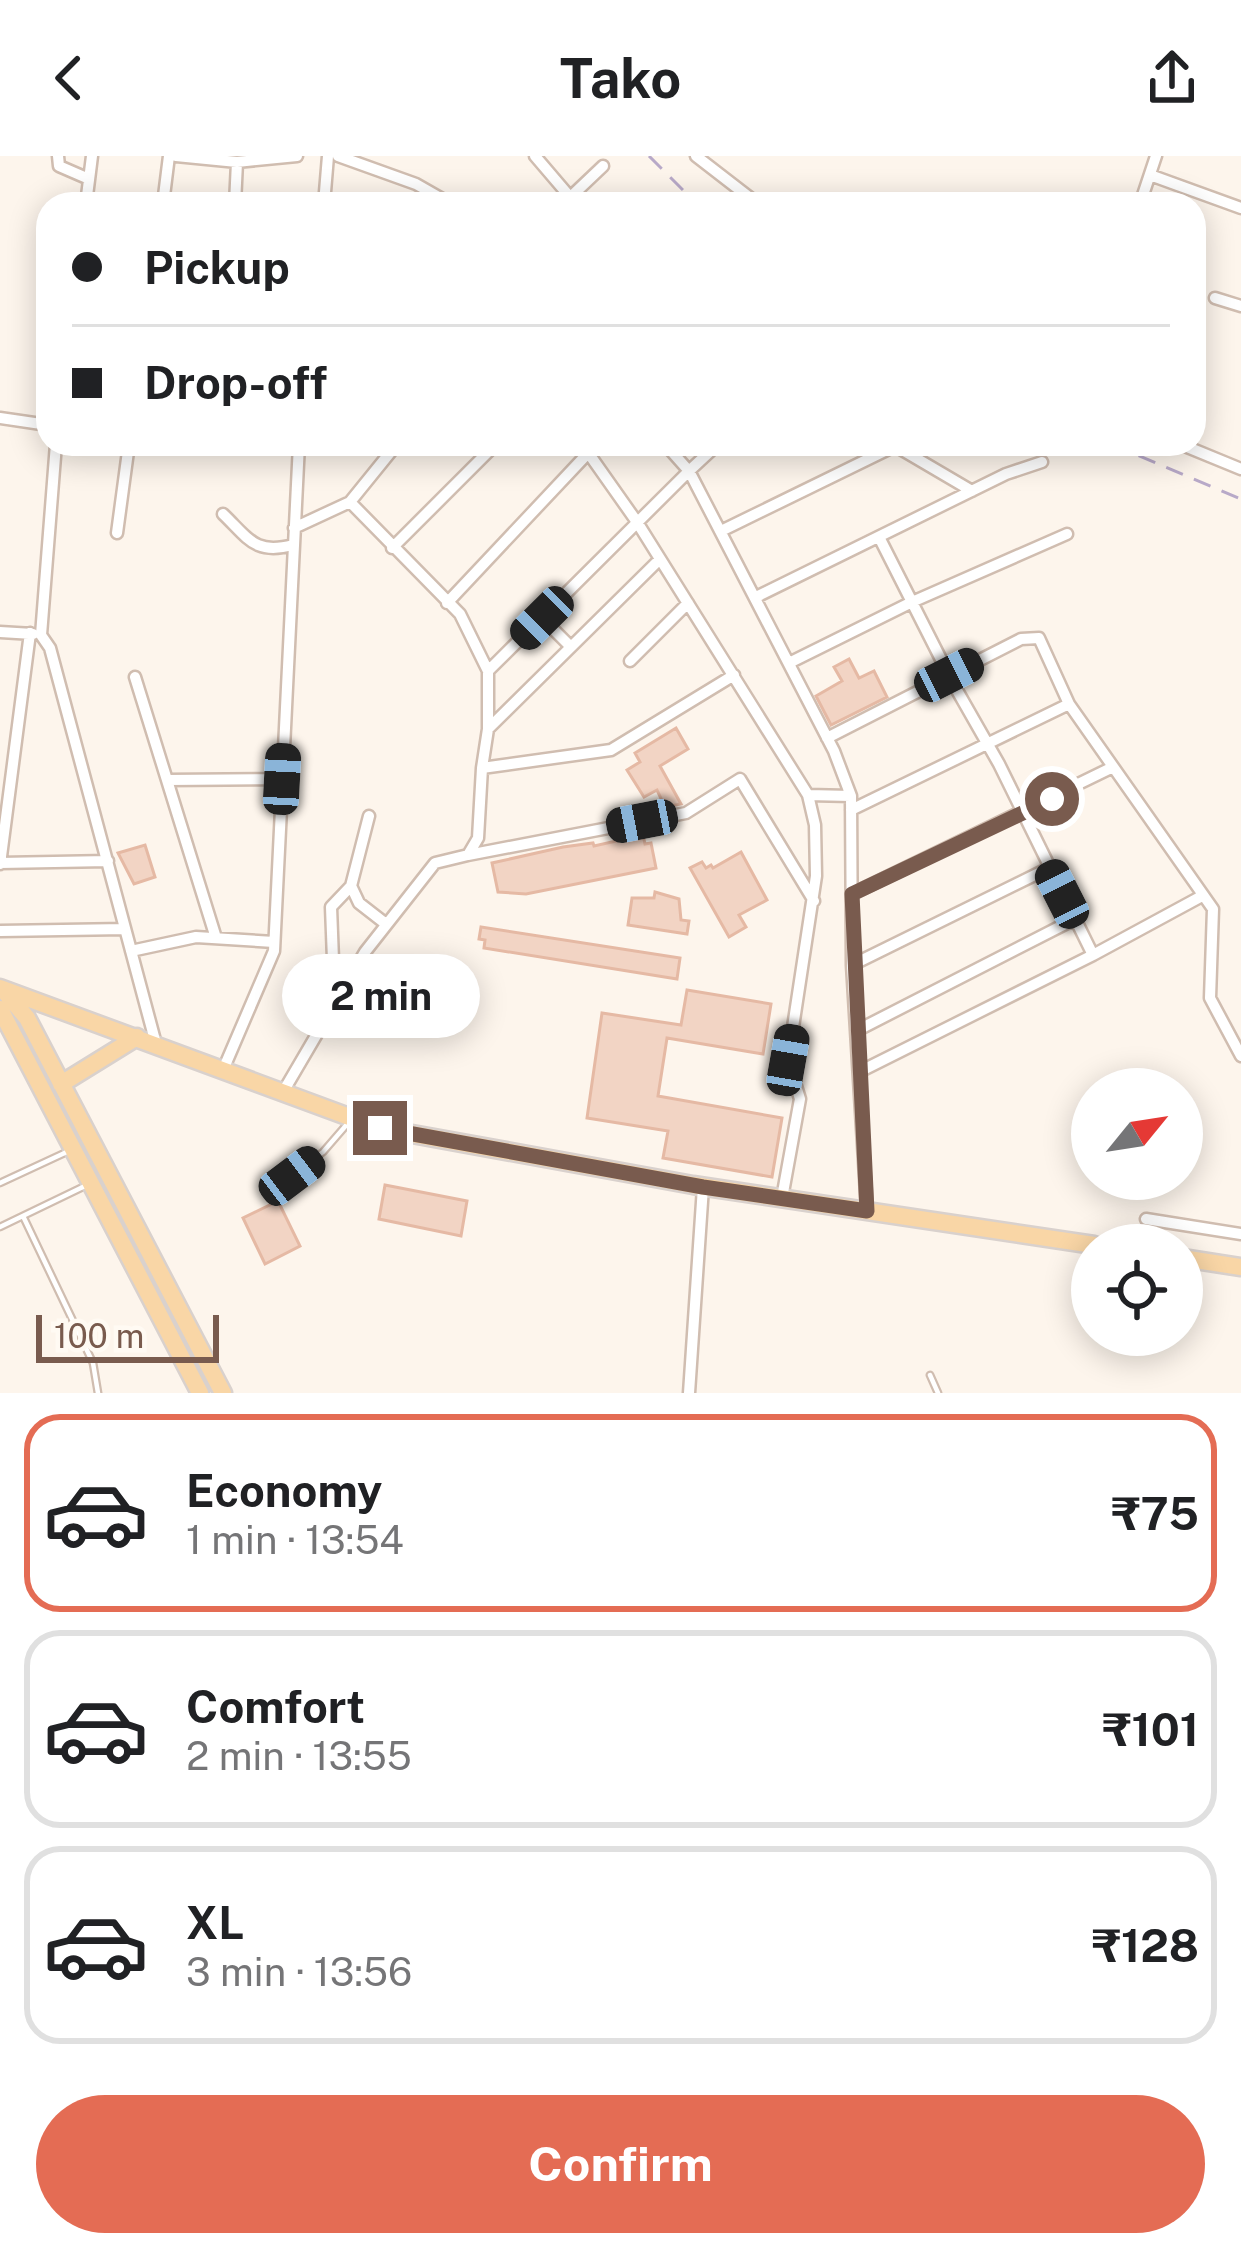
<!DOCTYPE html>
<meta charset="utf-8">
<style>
body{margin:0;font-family:"Public Sans",sans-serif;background:#f2f2f2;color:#202124;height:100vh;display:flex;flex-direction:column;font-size:45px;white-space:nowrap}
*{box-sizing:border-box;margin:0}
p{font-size:39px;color:#757577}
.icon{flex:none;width:66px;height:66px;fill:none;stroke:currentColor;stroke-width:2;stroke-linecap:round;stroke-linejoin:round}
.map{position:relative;height:1237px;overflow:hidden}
.details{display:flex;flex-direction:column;background:#fff;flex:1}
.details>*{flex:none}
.banner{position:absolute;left:36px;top:36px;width:1170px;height:264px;border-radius:36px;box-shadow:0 6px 30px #0003;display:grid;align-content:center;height:264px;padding:0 36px;background:#fff}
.needle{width:78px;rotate:60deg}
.tools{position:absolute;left:1071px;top:912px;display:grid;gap:24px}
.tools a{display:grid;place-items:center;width:132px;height:132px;border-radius:50%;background:#fff;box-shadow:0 6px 30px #0003;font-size:60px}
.scale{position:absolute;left:36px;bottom:30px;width:183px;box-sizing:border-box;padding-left:12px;border:6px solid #795b4e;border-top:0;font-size:33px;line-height:42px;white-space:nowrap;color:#795b4e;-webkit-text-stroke:9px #fffaf3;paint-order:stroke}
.end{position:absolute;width:54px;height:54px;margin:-27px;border:15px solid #795b4e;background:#fff;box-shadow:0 0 0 6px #fff}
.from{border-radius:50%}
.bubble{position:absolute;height:84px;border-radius:42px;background:#fff;box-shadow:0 6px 30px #0003;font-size:39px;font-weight:700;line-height:84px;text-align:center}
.car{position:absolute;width:36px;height:72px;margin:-36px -18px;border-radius:15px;box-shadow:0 0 9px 3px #0007;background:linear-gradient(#222 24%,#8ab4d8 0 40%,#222 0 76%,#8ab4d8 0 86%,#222 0)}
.banner b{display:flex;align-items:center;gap:42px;height:114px;font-size:45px}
.banner b+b{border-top:3px solid #e0e0e0}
.banner i{width:30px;height:30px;background:#202124}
ul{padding:21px 0 0;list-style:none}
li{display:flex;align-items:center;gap:36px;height:198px;margin:0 24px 18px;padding:0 12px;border:6px solid #e0e0e0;border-radius:36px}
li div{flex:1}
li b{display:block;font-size:45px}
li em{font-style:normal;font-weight:700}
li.on{border-color:#e46c54}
li>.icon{width:108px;height:108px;stroke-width:1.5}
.cta{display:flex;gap:24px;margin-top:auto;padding:24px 36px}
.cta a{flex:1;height:138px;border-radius:72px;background:#e46c54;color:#fff;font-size:48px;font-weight:700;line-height:138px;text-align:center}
header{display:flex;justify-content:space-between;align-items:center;height:156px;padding:0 36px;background:#fff;font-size:54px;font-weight:700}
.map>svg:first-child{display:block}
.building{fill:#f2d4c4;stroke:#e5b9a4;stroke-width:3}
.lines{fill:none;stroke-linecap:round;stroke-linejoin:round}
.service-casing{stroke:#d0bdb0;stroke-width:9}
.minor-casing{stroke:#d0bdb0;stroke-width:15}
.primary-casing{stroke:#d9d1cd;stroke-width:21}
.service{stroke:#fff;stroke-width:4.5}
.minor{stroke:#fff;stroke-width:10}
.primary{stroke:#f9d6a6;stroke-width:16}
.rail{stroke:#b8a9c8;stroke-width:3;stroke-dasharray:18 12;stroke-linecap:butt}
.route{stroke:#795b4e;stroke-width:15}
</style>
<header><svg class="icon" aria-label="back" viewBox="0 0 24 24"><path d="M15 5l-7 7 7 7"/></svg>Tako<svg class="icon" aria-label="share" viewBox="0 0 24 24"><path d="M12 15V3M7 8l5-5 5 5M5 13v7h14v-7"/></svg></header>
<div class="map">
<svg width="1241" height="1237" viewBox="0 0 1241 1237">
<rect width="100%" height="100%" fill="#fdf5ec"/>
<path class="building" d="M849,503L859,522L874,515L887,541L831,569L816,540L842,525L834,511Z
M676,572L688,593L660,610L681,648L665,651L657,634L644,641L627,614L640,606L635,597Z
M643,679L645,688L651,687L656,712L526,738L498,736L492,707L563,691L593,687L594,690Z
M145,689L155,721L134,728L118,697Z
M741,696L767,744L739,759L746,771L729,781L690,712L702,706L706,712L711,709L713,712Z
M655,736L679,743L681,764L689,765L687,778L628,769L632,742H654Z
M481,771L680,802L677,823L484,792L485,784L479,783Z
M687,834L771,848L763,898L667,882L658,940L782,962L772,1021L663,1002L668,975L587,962L602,857L681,869Z
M385,1029L467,1045L461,1080L379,1063Z
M278,1045L300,1090L265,1108L243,1062Z"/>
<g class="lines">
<defs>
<path id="service" d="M291,1020L323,996L349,966
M0,1027L71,994
M23,1060L93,1207L98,1237
M0,1071L87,1029
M930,1219L938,1237"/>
<path id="minor" d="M58,0L59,10L89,23
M176,0L237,6L297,0
M338,0L416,28L451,48
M535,0L576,48
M696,0L758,48
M1150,19L1241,52
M86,48L92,0
M163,48L169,0
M235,48L237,6
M324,48L328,0
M563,48L603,10
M1140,48L1156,0
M1215,142L1241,150
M0,262L48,269
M56,288L41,479L50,492L156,888
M397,288L350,346L460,458L488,515L689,315L665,288
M582,288L637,366L808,639L851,640
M718,288L689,315L834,595L851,640L852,809L867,1055
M892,288L972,335
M1180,288L1241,313
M223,358C249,383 255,399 293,389
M294,372L350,346
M721,375L895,290
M117,377L129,288
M879,381L954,529L999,608L1093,799L1202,740
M392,392L496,288
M756,441L1006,318L1042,306
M447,447L590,295
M542,462L571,491
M0,476L33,478
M630,505L688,447
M789,507L912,446L1067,378
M488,515V573L482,612L611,594L734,519
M135,521L216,782
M488,573L660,403
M827,582L1021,483L1039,482L1069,548L1213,753L1210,842L1241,900
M482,612L478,682L468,699L686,657L740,623L814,745
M167,624L282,623
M851,654L1069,548
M369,660L351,730L359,747L386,768
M0,707L108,705
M0,708L30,477
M852,738L1111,612
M0,775L125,773
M131,795L196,781L274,786
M333,804L331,751L351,730
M852,809L1049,712
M856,875L1075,763
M223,914L274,795L299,288
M859,916L1093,799
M283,936L365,796L435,707L468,699
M782,1042L800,943L788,904L816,720L815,669L808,639
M1146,1063L1241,1078
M689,1237L703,1031"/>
<path id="primary" d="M0,832L379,972L693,1029L1094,1089
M5,836L27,862L223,1237
M0,853L200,1237
M61,928L137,881
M1182,1102L1241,1111"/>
</defs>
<use href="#service" class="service-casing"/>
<use href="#minor" class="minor-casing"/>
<use href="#primary" class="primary-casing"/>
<use href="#service" class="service"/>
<use href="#minor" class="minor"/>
<use href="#primary" class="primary"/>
<path class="rail" d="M649,0L697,48
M1111,288L1241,343"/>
</g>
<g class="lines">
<path class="route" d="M380,972L703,1031L867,1055L852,738L1052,643"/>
</g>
</svg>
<div class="tools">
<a><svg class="needle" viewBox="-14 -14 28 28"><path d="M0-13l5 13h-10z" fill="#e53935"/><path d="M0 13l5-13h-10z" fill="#757577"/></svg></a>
<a><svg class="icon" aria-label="locate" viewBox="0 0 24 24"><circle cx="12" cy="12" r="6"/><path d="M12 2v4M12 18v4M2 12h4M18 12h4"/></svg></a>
</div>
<div class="scale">100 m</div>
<i class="end from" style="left:1052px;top:643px"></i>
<i class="end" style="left:380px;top:972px"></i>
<div class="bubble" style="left:282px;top:798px;width:198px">2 min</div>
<i class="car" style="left:542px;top:462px;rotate:225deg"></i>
<i class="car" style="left:949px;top:519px;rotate:63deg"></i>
<i class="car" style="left:282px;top:623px;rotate:3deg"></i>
<i class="car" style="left:642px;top:665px;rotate:259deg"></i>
<i class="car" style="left:1062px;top:738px;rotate:333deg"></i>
<i class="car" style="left:788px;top:904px;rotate:10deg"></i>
<i class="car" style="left:292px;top:1020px;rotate:53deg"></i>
<div class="banner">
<b><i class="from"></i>Pickup</b>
<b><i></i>Drop-off</b>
</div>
</div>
<section class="details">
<ul>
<li class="on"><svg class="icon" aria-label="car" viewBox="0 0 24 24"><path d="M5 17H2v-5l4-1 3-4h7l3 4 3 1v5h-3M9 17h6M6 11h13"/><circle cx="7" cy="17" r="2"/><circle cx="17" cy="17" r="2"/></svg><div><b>Economy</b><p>1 min · 13:54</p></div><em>₹75</em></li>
<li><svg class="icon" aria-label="car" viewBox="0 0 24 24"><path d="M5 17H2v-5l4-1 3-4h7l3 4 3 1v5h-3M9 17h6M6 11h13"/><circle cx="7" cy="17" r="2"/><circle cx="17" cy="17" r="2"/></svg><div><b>Comfort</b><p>2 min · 13:55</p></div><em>₹101</em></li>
<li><svg class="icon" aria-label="car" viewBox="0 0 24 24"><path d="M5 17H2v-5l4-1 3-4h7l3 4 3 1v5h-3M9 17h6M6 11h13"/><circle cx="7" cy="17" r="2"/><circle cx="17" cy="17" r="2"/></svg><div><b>XL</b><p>3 min · 13:56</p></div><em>₹128</em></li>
</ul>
<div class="cta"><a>Confirm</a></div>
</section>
